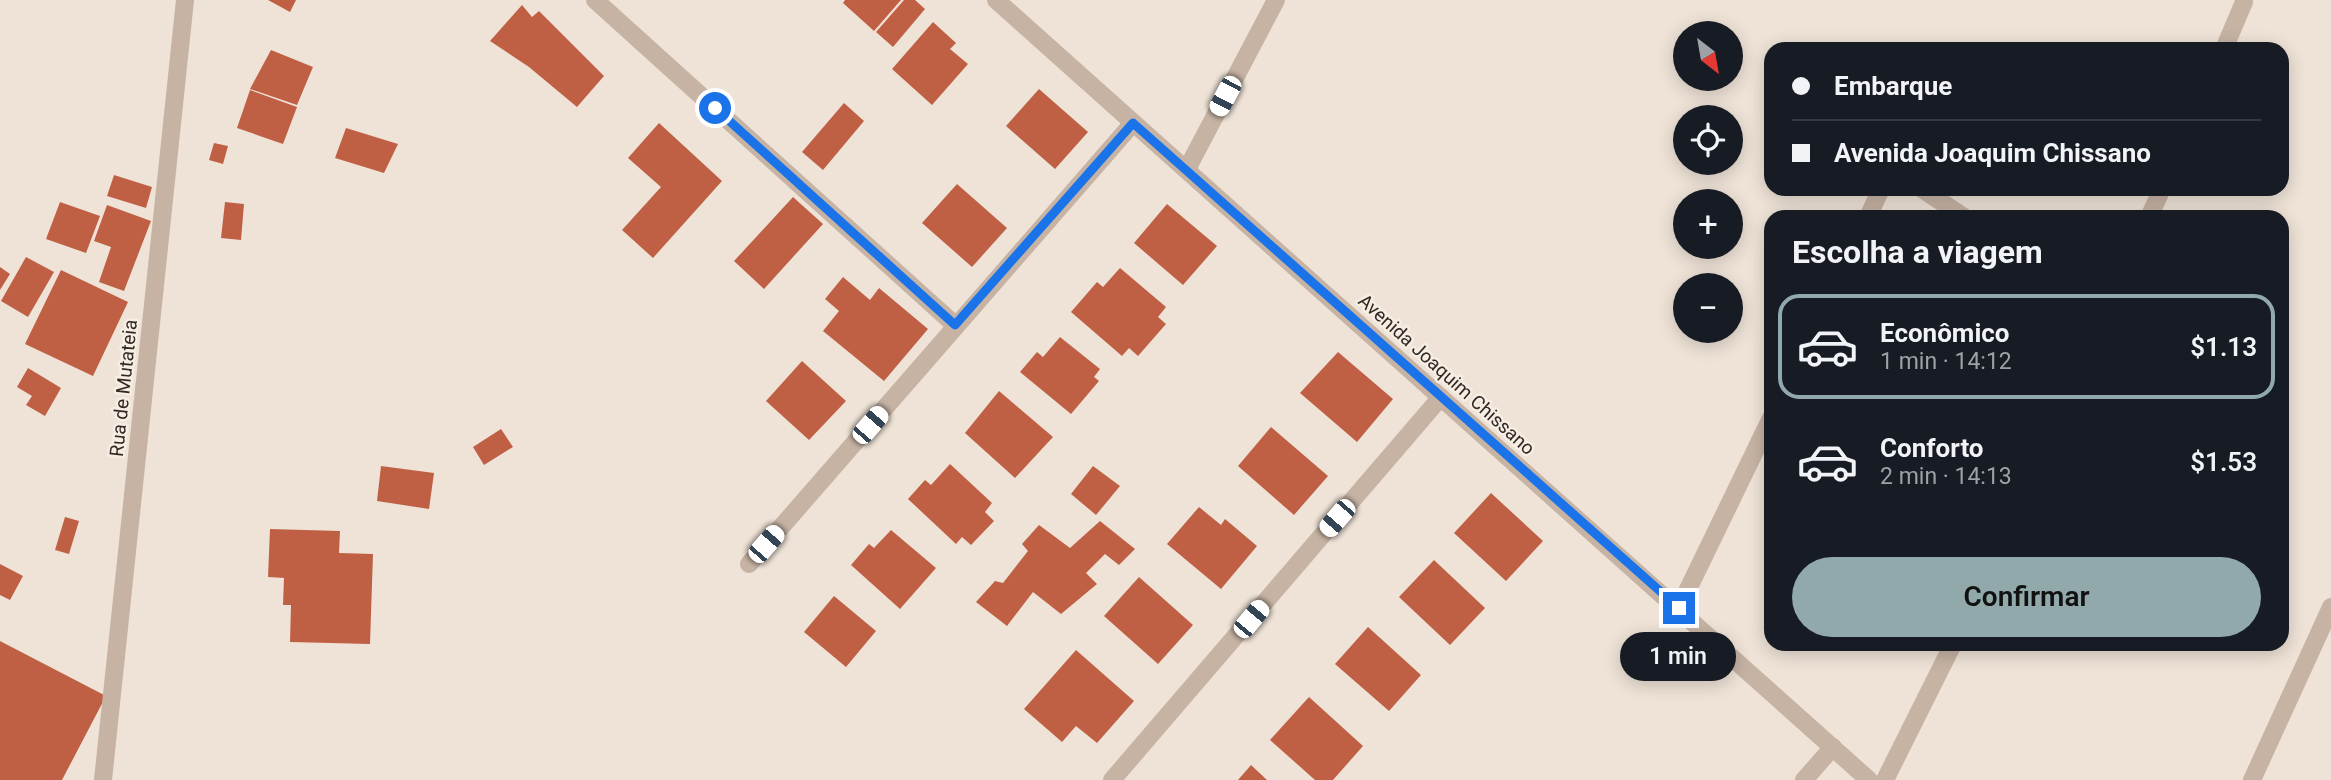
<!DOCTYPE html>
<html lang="pt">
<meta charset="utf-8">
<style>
body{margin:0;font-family:Roboto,sans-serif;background:#20242c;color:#f1f3f6;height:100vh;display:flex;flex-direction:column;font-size:26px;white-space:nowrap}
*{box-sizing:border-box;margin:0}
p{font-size:23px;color:#9ea1a6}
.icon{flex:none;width:38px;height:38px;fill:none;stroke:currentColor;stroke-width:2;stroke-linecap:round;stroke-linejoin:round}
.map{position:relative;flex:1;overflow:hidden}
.side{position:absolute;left:1764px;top:210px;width:525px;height:441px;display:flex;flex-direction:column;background:#171b24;border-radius:21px;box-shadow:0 4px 18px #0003}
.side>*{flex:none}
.banner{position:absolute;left:1764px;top:42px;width:525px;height:154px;border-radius:21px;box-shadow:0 4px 18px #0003;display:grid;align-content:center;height:154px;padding:0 28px;background:#171b24}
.needle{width:46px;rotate:149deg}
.tools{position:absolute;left:1673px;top:21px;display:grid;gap:14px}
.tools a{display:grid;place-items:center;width:70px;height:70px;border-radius:50%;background:#171b24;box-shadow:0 4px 18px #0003;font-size:35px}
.end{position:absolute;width:32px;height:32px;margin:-16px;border:9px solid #1a73e8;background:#fff;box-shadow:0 0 0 4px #fff}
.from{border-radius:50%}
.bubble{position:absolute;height:49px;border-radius:24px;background:#171b24;box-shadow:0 4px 18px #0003;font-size:23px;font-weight:600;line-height:49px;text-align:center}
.car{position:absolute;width:21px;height:42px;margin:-21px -10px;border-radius:9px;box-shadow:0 0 5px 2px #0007;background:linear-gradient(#fff 24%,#345 0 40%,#fff 0 76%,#345 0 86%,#fff 0)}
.banner b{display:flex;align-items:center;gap:24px;height:66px;font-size:26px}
.banner b+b{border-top:2px solid #363941}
.banner i{width:18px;height:18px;background:#f1f3f6}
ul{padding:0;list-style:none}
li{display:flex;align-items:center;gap:21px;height:105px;margin:0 14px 10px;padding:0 14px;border:4px solid transparent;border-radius:21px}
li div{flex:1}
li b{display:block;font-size:26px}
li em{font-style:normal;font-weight:600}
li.active{border-color:#92a9ac}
li>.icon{width:63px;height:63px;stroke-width:1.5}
h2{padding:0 28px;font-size:32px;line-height:84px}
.button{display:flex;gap:14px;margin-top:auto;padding:14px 28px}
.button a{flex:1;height:80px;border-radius:42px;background:#92a9ac;color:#111;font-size:28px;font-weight:600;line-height:80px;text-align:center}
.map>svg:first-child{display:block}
.building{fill:#bf6045}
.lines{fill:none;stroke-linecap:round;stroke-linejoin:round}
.minor{stroke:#c6b3a4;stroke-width:18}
.route{stroke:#1a73e8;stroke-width:9}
.labels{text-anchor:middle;stroke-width:5;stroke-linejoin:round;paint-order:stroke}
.street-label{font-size:19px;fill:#322925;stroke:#f7eee3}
</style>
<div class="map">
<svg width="2331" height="780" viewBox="0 0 2331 780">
<rect width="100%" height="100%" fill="#efe3d7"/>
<path class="building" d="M268,0H296L290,12Z
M845,0H901L874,31L843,3Z
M904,0H915L925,9L893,47L876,32Z
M522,5L532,17L539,11L604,76L577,107L529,67L490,41Z
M933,22L956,43L950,49L968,64L932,105L892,69Z
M271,50L313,67L297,105L250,89Z
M1039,89L1088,132L1055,169L1006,126Z
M250,90L297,107L283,144L237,128Z
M844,103L864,121L823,170L802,152Z
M659,123L722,181L653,258L622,230L661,187L628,158Z
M346,128L398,144L384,173L335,158Z
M214,143L228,146L223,164L209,160Z
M114,175L152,187L146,208L107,196Z
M957,184L1007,228L972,267L922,223Z
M793,197L823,224L764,289L734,261Z
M60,202L100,216L86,253L46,239Z
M225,202L244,204L241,240L221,238Z
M1167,204L1217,246L1183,285L1134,243Z
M107,205L151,221L124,291L99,282L111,247L94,241Z
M26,257L54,272L28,317L1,301Z
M0,267L10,274L0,290Z
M1120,268L1166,307L1158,317L1166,324L1138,356L1129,348L1122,356L1071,312L1097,282L1103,287Z
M61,270L128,302L93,376L25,344Z
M843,277L870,300L879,288L928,329L884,381L823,331L839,311L825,299Z
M1060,337L1100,369L1094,377L1099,381L1071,414L1020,372L1037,352L1043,357Z
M1338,352L1393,399L1357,442L1300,393Z
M802,361L846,401L809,440L766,401Z
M28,368L61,388L45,416L26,405L32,396L17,387Z
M999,391L1053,437L1015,478L965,433Z
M1271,427L1328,476L1294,515L1238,466Z
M501,429L513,447L484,465L473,447Z
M950,464L992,503L985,512L994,521L971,545L962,537L956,544L908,499L925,480L931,485Z
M381,466L434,473L429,509L377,501Z
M1093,466L1120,486L1096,515L1071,494Z
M1491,493L1543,541L1506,581L1454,533Z
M1199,507L1221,525L1225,519L1257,546L1221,589L1167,544Z
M65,517L79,521L69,554L55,550Z
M1100,521L1135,549L1119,565L1105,554L1086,573L1097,584L1061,614L1033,592L1007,626L976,602L995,581L1003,583L1028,551L1022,544L1039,525L1070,548Z
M270,529L340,531L339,553L373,554L370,644L290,642L291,605H283L284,578L268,577Z
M891,530L936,568L900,609L851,565L869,544L874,548Z
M1434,560L1485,608L1450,645L1399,597Z
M0,564L23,576L10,600L0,595Z
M1139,577L1193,625L1158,664L1104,616Z
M834,596L876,631L846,667L804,632Z
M1368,627L1421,675L1389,711L1335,664Z
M0,641L106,696L62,780H0Z
M1076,650L1134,701L1097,743L1076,726L1062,742L1024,709Z
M1309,697L1363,746L1333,780H1315L1270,740Z
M1251,765L1267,780H1238Z"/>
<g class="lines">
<path class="minor" d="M595,0L955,325
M996,0L1869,780
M2224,49L2244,2
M1187,169L1276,0
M1922,189L1964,217
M1868,217L1881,189
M2149,217L2162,189
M749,564L1133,123
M1679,608L1771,418
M103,780L185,0
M1112,780L1441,397
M1804,780L1833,747
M1885,780L1953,644
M2252,780L2331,607"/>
</g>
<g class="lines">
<path class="route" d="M715,108L955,325L1133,123L1679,608"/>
</g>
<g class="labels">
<g class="street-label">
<text transform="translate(1447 374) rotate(42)" y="7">Avenida Joaquim Chissano</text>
<text transform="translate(123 388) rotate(-84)" y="7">Rua de Mutateia</text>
</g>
</g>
</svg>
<div class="tools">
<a><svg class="needle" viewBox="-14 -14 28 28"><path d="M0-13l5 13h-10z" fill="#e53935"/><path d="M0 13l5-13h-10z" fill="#9ea1a6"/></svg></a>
<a><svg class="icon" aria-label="locate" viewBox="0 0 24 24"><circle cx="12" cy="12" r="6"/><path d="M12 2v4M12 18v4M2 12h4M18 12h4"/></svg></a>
<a>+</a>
<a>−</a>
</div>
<i class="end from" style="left:715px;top:108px"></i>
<i class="end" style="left:1679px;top:608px"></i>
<div class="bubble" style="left:1620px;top:632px;width:116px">1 min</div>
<i class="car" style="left:1225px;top:96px;rotate:208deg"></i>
<i class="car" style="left:870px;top:425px;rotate:41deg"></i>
<i class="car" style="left:1337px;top:518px;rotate:221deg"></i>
<i class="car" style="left:766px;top:544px;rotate:41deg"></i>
<i class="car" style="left:1251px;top:619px;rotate:40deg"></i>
<div class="banner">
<b><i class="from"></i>Embarque</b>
<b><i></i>Avenida Joaquim Chissano</b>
</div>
<section class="side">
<h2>Escolha a viagem</h2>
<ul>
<li class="active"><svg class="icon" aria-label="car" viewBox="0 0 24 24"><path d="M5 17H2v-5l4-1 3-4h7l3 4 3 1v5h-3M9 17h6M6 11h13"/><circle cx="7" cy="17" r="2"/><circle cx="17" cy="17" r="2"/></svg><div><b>Econômico</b><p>1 min · 14:12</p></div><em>$1.13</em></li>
<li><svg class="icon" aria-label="car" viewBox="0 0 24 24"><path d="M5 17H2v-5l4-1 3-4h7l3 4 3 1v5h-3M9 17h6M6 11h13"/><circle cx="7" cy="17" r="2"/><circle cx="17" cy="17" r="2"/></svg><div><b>Conforto</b><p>2 min · 14:13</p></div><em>$1.53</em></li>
</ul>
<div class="button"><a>Confirmar</a></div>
</section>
</div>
